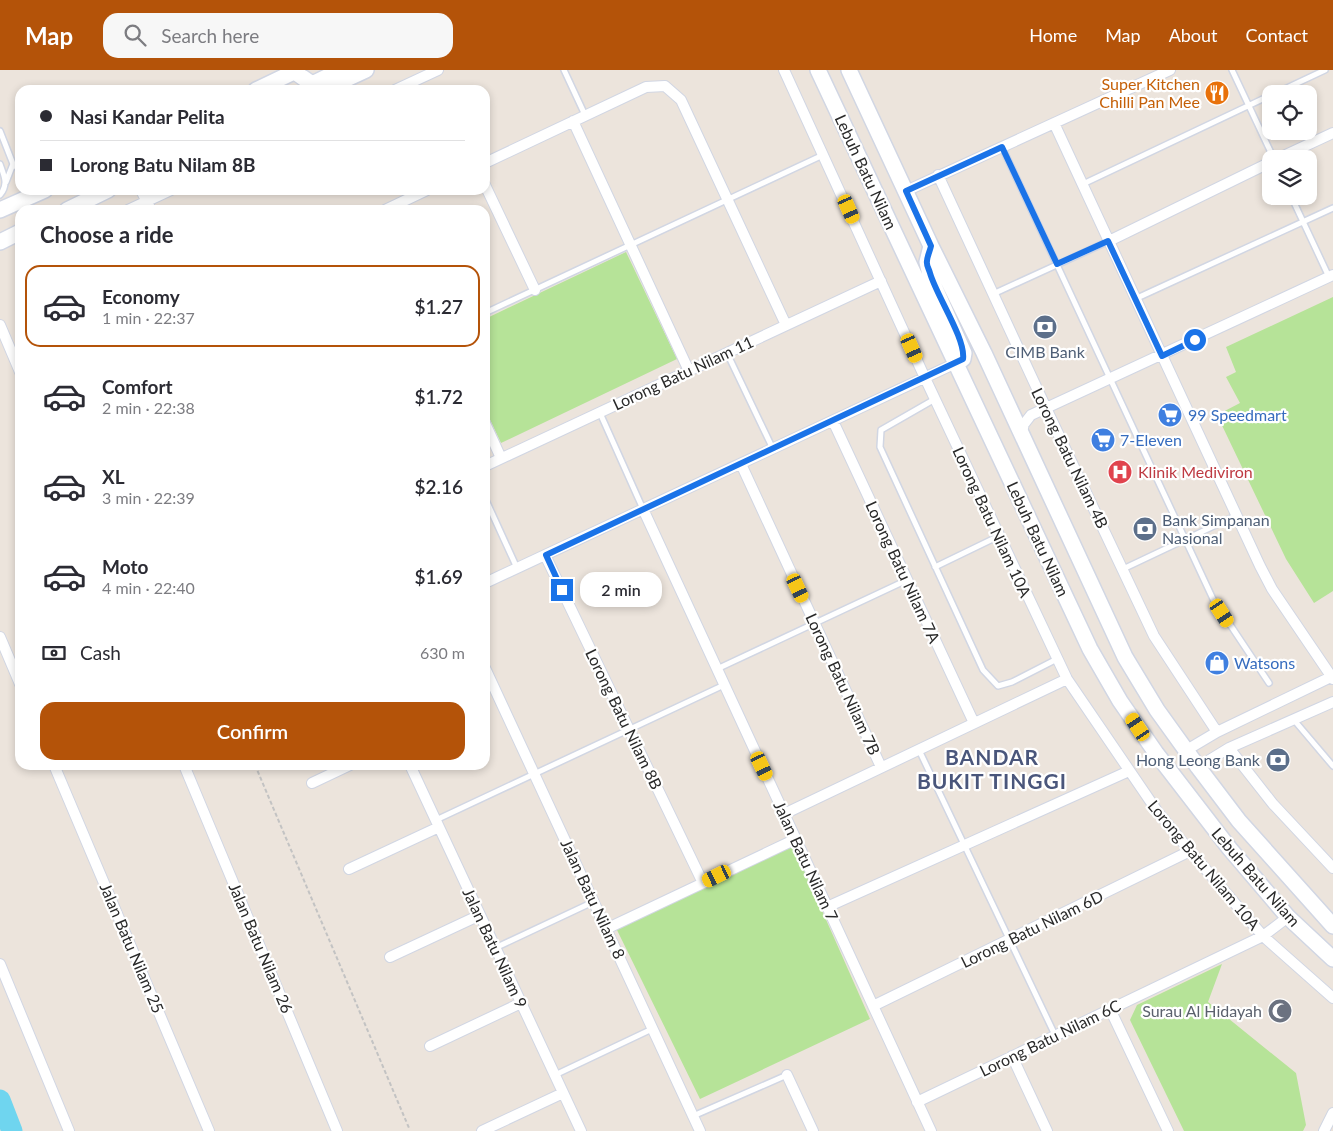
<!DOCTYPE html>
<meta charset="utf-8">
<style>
body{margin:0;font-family:Lato,sans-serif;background:#f7f7f7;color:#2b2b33;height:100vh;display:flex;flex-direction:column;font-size:19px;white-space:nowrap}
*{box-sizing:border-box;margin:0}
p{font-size:16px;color:#7c7c81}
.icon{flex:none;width:28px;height:28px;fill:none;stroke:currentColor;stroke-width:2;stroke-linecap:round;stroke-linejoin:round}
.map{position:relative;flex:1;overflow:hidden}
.sheet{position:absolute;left:15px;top:135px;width:475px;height:565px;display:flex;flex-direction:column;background:#fff;border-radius:15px;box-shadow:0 2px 8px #0003}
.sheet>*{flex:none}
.top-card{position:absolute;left:15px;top:15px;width:475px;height:110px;border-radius:15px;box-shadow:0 2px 8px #0003;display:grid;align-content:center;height:110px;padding:0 25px;background:#fff}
.tools{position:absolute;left:1262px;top:15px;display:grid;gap:10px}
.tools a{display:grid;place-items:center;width:55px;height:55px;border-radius:10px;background:#fff;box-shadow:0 2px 8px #0003;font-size:25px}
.end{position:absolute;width:22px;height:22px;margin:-11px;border:6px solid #1a73e8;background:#fff;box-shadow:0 0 0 2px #fff}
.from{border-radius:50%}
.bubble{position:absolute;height:35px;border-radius:15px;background:#fff;box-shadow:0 2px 8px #0003;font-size:16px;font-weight:600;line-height:35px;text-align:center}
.car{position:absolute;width:15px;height:30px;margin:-15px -8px;border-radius:6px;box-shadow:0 0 4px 1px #0007;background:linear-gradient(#f5c518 24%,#345 0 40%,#f5c518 0 76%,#345 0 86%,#f5c518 0)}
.top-card b{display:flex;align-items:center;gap:18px;height:48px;font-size:19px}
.top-card b+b{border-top:1px solid #e1e1e2}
.top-card i{width:12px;height:12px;background:#2b2b33}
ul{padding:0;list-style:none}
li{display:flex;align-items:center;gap:15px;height:82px;margin:0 10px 8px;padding:0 15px;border:2px solid transparent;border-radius:15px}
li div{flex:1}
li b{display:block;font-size:19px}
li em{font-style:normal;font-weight:600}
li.current{border-color:#b45309}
li>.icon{width:45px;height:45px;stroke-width:1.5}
h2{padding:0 25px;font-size:22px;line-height:60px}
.pay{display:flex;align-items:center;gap:12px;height:55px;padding:0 25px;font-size:19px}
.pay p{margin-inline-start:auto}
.action{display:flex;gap:10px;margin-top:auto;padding:10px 25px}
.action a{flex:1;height:58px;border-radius:15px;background:#b45309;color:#fff;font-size:20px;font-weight:600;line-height:58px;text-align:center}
header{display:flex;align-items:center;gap:30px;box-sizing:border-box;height:70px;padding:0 25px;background:#b45309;color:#fff}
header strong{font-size:24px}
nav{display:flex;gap:28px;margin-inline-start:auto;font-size:18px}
.search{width:350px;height:45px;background:#f7f7f7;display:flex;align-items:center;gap:12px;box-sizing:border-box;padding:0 18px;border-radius:15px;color:#7c7c81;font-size:19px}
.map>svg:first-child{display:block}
.green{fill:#b6e398}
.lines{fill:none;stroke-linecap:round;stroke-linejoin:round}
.river{stroke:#6fd5ef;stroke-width:21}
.service-casing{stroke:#d1d6e3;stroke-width:8}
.minor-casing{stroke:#d1d6e3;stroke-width:12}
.secondary-casing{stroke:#d1d6e3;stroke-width:18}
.path{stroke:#c3c3c3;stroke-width:2;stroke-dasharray:4 2.5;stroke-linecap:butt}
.service{stroke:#fff;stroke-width:5}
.minor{stroke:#fff;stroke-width:10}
.secondary{stroke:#fff;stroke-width:15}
.route{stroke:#1a73e8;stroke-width:6}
.labels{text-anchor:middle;stroke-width:4.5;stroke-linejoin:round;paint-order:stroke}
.food-label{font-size:16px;fill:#c56008;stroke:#fff;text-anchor:end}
.street-label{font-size:16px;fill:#2a2a2a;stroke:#fff}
.service-label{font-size:16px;fill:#4e5e75;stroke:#fff}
.shop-label{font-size:16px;fill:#366cbe;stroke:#fff;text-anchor:start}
.health-label{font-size:16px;fill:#be3a42;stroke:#fff;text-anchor:start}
.worship-label{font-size:16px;fill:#5b616d;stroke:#fff;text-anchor:end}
.district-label{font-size:21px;font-weight:bold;letter-spacing:1px;fill:#4a567b;stroke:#fff}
</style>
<header>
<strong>Map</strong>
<div class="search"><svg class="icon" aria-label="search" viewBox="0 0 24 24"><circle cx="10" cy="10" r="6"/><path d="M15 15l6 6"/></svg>Search here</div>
<nav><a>Home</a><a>Map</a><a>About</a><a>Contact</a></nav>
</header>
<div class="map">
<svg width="1333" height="1061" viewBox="0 0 1333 1061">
<rect width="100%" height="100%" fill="#ece4dc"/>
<path class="green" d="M626,182L677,289L501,373L485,339V249Z
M1333,227V521L1314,533L1286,489L1217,345L1240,333L1226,307L1236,302L1226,277Z
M793,775L870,949L700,1029L616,858Z
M1222,894L1208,932L1296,1003L1306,1055L1303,1061H1184L1130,950L1137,935Z"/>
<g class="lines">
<path class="river" d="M0,1030L12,1061"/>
<defs>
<path id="service" d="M564,0L585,45
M1232,0L1274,89
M1274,24L1325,0
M0,61L13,94L20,100
M1002,77L1213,529L1269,613
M0,94C4,106 9,114 0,125
M6,112L13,94
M1083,114L1271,25
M1291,126L1329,207
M993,224L1109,171
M1135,229L1333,138
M485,243L823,85
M727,283L773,379
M935,329L881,360L880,377L983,600L998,616L1012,612L1057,589
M600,343L643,439
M485,428L517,498
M935,497L999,466
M1123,499L1235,446
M717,599L907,510
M1294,650L1333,696
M919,680L1055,965
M436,750L724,615
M495,878L593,832
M555,1005L652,959
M693,1046L787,1005"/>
<path id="minor" d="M784,0L925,308L1067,609L1157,741L1190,781L1263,866L1333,928
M395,20L438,0
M573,51L689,301
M1054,53L1260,496L1272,519L1333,609
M1277,89L1333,63
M485,93L646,17L665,16L681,30L786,255
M938,105L1046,338L1154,566L1217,662
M485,115L535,220
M141,120L151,140
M906,121L1170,0
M128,140L171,120
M385,140L427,120
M1109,171L1271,92
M0,255L20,302
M833,351L974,653
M485,353L501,388
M1021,365L1024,354L1031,345L1333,205
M741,394L881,697
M485,396L881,211
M643,439L931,1061
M545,485L703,813
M485,513L956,293
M0,567L20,614
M485,598L700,1061
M1229,678L1273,734L1333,798
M1185,681L1217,662L1333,606
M54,695L209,1061
M184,695L337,1061
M410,695L581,1061
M1198,697L1229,678L1333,632
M312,713L350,695
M784,744L1067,609
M349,799L439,757
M827,837L1129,701
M606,859L796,769
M390,887L480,845
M0,894L69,1061
M873,936L1190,781
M1110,939L1168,1061
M430,976L521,933
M1012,986L1047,1061
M787,1005L813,1061
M917,1032L1263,866L1288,847
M482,1061L563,1023
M1324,1061L1333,1043"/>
<path id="secondary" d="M818,0L1090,579L1120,631L1156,683L1230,779L1288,847L1333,889
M849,0L931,176L984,283L1125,587L1157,640L1198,697L1239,751L1333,856
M295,2L312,14L341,0
M256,20L298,0
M323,20L366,0
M0,140L45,120
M67,140L108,120
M0,172L20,162
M931,176L927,192L931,209L964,283L963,289L956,293"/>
</defs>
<use href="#service" class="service-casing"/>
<use href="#minor" class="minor-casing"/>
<use href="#secondary" class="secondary-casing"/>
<path class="path" d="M255,695L409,1058"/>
<use href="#service" class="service"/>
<use href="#minor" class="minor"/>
<use href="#secondary" class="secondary"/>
</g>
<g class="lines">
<path class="route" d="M562,520L546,485L963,289C966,269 936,225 930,203C929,199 926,195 927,191C927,187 930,181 931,176L906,121L1002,77L1057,194L1108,171L1162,286L1195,270"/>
</g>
<defs>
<symbol id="restaurant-disc" viewBox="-11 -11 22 22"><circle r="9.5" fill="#e8710a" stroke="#fff"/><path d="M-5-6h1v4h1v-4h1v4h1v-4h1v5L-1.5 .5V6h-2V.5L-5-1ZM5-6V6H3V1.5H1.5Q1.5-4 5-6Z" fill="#fff"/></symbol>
<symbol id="bank-disc" viewBox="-11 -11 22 22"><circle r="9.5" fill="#5c6f8a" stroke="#fff"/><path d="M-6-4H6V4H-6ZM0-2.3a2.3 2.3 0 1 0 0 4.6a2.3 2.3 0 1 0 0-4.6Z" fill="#fff"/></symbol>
<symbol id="supermarket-disc" viewBox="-11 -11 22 22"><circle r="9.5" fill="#3f7fe0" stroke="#fff"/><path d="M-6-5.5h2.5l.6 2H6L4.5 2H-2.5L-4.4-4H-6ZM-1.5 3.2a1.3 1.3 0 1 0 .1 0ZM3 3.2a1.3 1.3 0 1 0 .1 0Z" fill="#fff"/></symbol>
<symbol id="hospital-disc" viewBox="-11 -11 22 22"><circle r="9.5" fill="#e0444e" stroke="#fff"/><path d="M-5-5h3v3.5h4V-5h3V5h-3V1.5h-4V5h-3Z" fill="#fff"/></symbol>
<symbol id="shop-disc" viewBox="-11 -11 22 22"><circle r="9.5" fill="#3f7fe0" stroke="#fff"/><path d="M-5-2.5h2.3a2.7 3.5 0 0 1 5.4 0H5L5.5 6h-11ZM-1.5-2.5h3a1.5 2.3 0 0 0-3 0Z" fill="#fff"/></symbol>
<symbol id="mosque-disc" viewBox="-11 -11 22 22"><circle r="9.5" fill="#6b7280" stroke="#fff"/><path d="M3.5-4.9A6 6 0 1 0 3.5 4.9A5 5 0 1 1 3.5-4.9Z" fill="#fff"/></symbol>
</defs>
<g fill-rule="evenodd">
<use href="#restaurant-disc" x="1203" y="9" width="28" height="28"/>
<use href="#bank-disc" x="1031" y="243" width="28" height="28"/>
<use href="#supermarket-disc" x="1156" y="331" width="28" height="28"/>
<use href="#supermarket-disc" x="1089" y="356" width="28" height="28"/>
<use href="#hospital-disc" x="1106" y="388" width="28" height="28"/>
<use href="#bank-disc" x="1131" y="445" width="28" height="28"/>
<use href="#shop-disc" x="1203" y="579" width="28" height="28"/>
<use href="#bank-disc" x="1264" y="676" width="28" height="28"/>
<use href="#mosque-disc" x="1266" y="927" width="28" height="28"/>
</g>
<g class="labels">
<g class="food-label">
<text x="1200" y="20">Super Kitchen<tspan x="1200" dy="18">Chilli Pan Mee</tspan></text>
</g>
<g class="street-label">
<text transform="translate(866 102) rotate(65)" y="6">Lebuh Batu Nilam</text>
<text transform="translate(683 303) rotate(-25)" y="6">Lorong Batu Nilam 11</text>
<text transform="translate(1070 388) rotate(64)" y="6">Lorong Batu Nilam 4B</text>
<text transform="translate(992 452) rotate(65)" y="6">Lorong Batu Nilam 10A</text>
<text transform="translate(1038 469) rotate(65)" y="6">Lebuh Batu Nilam</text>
<text transform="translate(903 502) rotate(65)" y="6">Lorong Batu Nilam 7A</text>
<text transform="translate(843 614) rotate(65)" y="6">Lorong Batu Nilam 7B</text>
<text transform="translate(624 649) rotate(64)" y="6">Lorong Batu Nilam 8B</text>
<text transform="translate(806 791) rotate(65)" y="6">Jalan Batu Nilam 7</text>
<text transform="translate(1204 795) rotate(50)" y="6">Lorong Batu Nilam 10A</text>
<text transform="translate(1256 807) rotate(49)" y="6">Lebuh Batu Nilam</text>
<text transform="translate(593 829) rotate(65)" y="6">Jalan Batu Nilam 8</text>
<text transform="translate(1032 859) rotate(-26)" y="6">Lorong Batu Nilam 6D</text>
<text transform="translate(132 878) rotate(67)" y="6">Jalan Batu Nilam 25</text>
<text transform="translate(261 878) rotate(67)" y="6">Jalan Batu Nilam 26</text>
<text transform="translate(495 878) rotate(65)" y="6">Jalan Batu Nilam 9</text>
<text transform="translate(1050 968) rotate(-26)" y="6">Lorong Batu Nilam 6C</text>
</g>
<g class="service-label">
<text x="1045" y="288">CIMB Bank</text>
<text x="1162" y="456" text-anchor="start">Bank Simpanan<tspan x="1162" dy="18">Nasional</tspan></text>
<text x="1260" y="696" text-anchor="end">Hong Leong Bank</text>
</g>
<g class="shop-label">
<text x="1188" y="351">99 Speedmart</text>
<text x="1120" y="376">7-Eleven</text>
<text x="1234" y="599">Watsons</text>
</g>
<g class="health-label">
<text x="1138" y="408">Klinik Mediviron</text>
</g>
<g class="worship-label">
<text x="1262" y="947">Surau Al Hidayah</text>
</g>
<g class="district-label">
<text x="992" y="695">BANDAR<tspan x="992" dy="24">BUKIT TINGGI</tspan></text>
</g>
</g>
</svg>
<div class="tools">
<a><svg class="icon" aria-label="locate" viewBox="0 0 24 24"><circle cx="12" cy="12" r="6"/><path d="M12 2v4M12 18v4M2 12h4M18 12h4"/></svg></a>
<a><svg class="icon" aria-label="layers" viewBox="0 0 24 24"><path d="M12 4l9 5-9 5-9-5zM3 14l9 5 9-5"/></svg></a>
</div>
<i class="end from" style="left:1195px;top:270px"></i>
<i class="end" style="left:562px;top:520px"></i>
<div class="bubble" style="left:580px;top:502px;width:82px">2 min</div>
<i class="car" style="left:849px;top:139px;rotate:156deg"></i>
<i class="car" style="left:912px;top:278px;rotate:156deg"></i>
<i class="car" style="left:798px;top:518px;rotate:155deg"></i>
<i class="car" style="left:1222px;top:543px;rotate:147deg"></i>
<i class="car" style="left:1138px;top:657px;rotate:326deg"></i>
<i class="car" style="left:762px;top:696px;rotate:155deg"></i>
<i class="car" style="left:717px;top:806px;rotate:244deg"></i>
<div class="top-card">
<b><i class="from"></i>Nasi Kandar Pelita</b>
<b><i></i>Lorong Batu Nilam 8B</b>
</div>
<section class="sheet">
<h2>Choose a ride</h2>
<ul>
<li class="current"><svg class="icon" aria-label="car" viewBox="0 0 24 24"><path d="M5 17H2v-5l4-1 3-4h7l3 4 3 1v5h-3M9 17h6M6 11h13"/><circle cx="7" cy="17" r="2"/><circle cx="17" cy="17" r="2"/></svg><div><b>Economy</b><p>1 min · 22:37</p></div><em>$1.27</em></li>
<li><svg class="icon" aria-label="car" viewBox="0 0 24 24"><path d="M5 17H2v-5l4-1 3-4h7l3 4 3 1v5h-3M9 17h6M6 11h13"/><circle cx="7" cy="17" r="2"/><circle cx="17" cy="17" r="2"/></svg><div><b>Comfort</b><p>2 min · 22:38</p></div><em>$1.72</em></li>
<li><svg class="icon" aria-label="car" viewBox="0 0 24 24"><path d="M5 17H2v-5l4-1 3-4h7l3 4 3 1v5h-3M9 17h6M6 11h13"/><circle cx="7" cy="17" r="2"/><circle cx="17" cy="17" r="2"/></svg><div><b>XL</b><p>3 min · 22:39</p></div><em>$2.16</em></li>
<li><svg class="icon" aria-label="car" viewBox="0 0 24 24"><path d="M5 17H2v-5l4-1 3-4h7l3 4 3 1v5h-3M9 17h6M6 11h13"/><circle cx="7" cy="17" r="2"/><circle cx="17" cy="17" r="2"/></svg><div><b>Moto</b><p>4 min · 22:40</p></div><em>$1.69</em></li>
</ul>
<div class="pay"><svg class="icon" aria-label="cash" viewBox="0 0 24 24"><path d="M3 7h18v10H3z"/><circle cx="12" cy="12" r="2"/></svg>Cash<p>630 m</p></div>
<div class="action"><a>Confirm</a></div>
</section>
</div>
